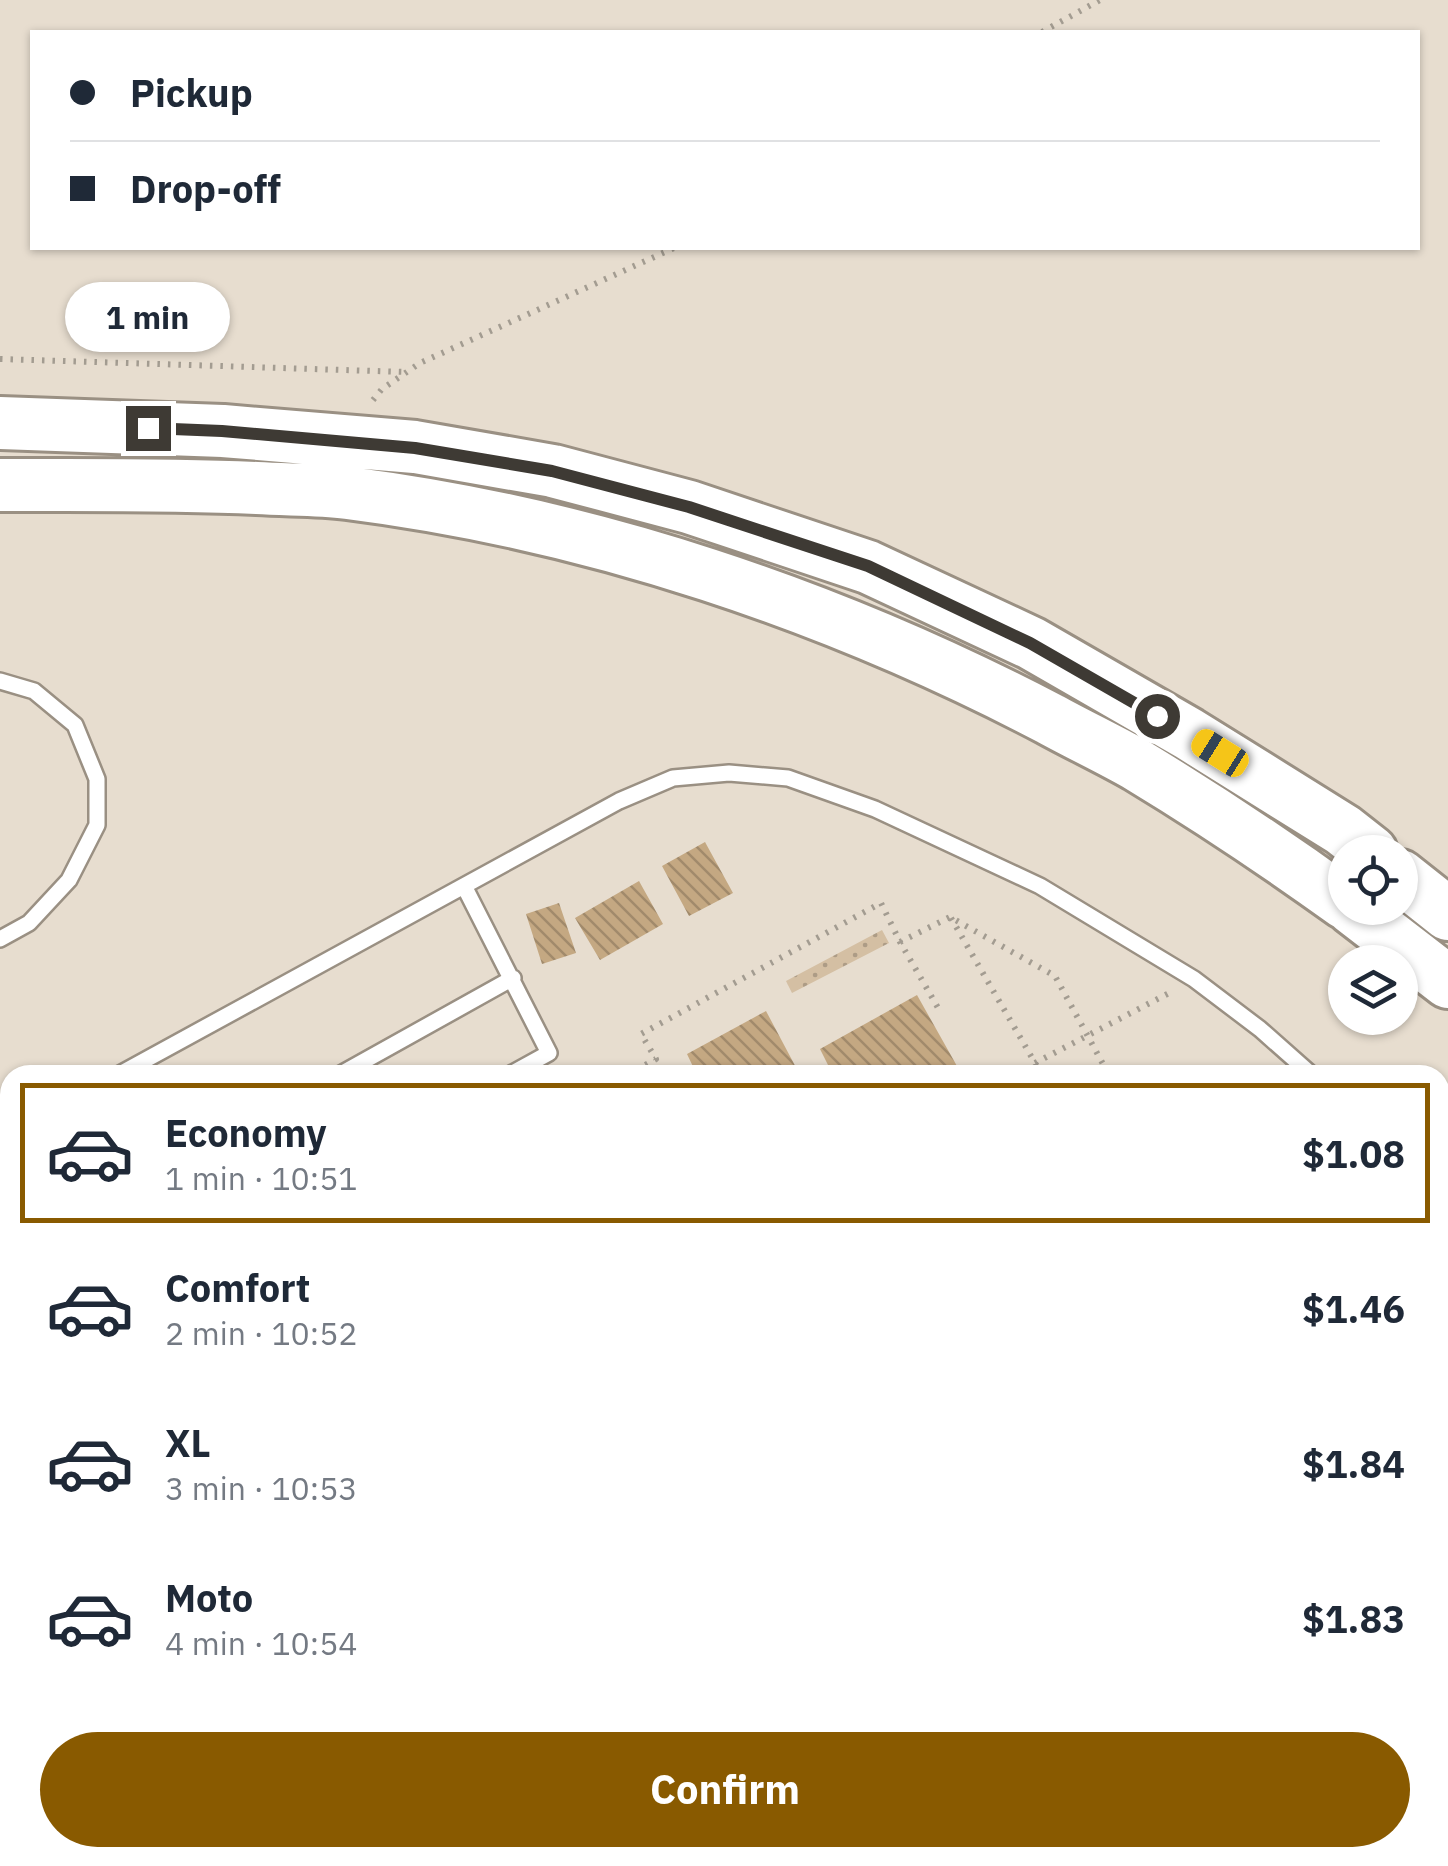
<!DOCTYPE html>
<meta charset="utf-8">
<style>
body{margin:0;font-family:"IBM Plex Sans",sans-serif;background:#f2f2f3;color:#1f2937;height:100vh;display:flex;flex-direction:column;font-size:38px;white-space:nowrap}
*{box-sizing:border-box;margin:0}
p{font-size:32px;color:#747a83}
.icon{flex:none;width:55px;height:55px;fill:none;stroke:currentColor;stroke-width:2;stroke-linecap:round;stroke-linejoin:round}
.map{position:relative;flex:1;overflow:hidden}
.details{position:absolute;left:0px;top:1065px;width:1450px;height:802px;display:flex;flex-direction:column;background:#fff;border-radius:30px 30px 0 0;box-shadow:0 2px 8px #0004}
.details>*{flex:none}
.banner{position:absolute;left:30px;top:30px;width:1390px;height:220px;border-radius:0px;box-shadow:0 2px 8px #0004;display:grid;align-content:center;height:220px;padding:0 40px;background:#fff}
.tools{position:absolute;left:1328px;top:835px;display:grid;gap:20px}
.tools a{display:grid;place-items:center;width:90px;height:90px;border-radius:50%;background:#fff;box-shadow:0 2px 8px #0004;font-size:50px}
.end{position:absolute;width:45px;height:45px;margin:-22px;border:12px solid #3e3a34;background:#fff;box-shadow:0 0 0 5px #fff}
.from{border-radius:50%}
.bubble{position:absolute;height:70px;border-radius:35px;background:#fff;box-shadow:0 2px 8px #0004;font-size:32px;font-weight:700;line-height:70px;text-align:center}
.car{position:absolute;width:30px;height:60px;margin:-30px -15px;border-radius:12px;box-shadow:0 0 8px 2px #0007;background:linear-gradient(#f5c518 24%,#345 0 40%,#f5c518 0 76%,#345 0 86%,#f5c518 0)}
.banner b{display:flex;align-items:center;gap:35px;height:95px;font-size:38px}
.banner b+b{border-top:2px solid #e0e1e3}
.banner i{width:25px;height:25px;background:#1f2937}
ul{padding:18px 0 0;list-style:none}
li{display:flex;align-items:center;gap:30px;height:140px;margin:0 20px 15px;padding:0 20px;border:5px solid transparent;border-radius:0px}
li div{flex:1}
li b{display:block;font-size:38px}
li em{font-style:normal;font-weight:700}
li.selected{border-color:#895a00}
li>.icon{width:90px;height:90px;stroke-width:1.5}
.primary-button{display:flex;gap:20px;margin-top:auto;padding:20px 40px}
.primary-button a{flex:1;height:115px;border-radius:60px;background:#895a00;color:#fff;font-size:40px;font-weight:700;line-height:115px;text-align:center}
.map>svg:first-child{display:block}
.grass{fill:url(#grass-dots)}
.building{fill:url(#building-back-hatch)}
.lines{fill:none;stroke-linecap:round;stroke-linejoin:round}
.service-casing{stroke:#9a9083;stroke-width:20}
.trunk-casing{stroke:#9a9083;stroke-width:58}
.path{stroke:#a39c91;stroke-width:6;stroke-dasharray:2.5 8;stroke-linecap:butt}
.service{stroke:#fff;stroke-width:15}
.trunk{stroke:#fff;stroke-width:52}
.route{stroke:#3e3a34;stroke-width:12}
</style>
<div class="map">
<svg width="1448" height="1866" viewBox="0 0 1448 1866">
<defs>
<pattern id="grass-dots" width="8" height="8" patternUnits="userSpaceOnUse" patternTransform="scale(2.5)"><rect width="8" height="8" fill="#d4bfa3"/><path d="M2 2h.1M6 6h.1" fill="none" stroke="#ad9c86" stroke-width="1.8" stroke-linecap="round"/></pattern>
<pattern id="building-back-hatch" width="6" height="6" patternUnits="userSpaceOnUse" patternTransform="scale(2.5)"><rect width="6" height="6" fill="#c4a882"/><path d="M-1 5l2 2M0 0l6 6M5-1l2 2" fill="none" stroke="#a18a6b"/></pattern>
</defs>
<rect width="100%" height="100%" fill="#e7ddcf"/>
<path class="grass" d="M882,930L889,943L792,993L786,981Z
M818,1858H901L927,1861L940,1858H1132L1136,1866H802Z"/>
<path class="building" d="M705,842L733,893L689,916L662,866Z
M639,881L663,924L600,960L575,918Z
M559,903L576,953L542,964L526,914Z
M917,995L962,1075H821L831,1071L820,1049Z
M766,1011L800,1075H697L687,1054Z
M10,1230V1268L0,1249V1235Z
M10,1520V1795L0,1776V1525Z
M44,1858H187L191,1866H49Z"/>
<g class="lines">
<defs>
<path id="service" d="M0,681L34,691L75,725L97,779V825L69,880L29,923L0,939
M464,886L549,1053L509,1075
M118,1075L619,801L673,778L729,773L788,778L875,809L1040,886L1194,979L1260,1029L1312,1075
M339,1075L513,978
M0,1140L10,1134
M1440,1271L1448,1285
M1440,1810L1448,1805
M1338,1866L1353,1858"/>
<path id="trunk" d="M0,423L223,431L415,447L553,471L689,507L868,567L1031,643L1189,734L1343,830L1371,852
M0,485C86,485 171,484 257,488C287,490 318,489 348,493C592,524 832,605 1050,719C1079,735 1109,749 1137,765C1208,808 1277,854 1345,903
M1400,876L1448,914
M1352,908L1448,982"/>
</defs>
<use href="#service" class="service-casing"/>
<use href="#trunk" class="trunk-casing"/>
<path class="path" d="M1042,32L1100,0
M0,359L407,372
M373,400L382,389L420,363L674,248
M951,918L1042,1075
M900,942L950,917L1055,976L1109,1075
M1035,1063L1171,992
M627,1075L656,1059L641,1034L881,903L900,942L941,1013
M0,1296L10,1314
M1440,1537L1448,1533
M1440,1704L1448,1718
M313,1858L317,1866
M496,1858L508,1866
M1175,1858L1179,1866
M448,1866L461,1858
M606,1866L609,1858
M714,1866L717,1858"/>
<use href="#service" class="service"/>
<use href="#trunk" class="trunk"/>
</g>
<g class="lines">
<path class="route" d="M148,428L222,431L415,448L552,471L689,507L868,566L1030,643L1157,716"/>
</g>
</svg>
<div class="tools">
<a><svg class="icon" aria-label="locate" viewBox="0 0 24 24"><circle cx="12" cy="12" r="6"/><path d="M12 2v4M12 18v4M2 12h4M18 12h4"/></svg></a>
<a><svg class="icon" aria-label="layers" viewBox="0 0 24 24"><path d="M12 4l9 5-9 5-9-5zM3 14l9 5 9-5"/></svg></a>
</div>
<i class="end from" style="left:1157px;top:716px"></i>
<i class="end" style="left:148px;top:428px"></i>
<div class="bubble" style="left:65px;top:282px;width:165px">1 min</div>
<i class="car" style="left:1220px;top:753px;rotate:302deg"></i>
<div class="banner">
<b><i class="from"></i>Pickup</b>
<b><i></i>Drop-off</b>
</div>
<section class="details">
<ul>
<li class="selected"><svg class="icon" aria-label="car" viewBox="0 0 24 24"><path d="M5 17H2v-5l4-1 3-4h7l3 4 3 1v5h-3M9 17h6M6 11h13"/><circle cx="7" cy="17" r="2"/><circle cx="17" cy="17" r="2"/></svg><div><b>Economy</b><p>1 min · 10:51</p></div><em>$1.08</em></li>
<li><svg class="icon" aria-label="car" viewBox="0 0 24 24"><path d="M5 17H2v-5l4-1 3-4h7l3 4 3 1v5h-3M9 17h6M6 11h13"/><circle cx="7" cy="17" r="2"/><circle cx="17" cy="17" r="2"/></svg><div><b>Comfort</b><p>2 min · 10:52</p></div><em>$1.46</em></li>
<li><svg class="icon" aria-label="car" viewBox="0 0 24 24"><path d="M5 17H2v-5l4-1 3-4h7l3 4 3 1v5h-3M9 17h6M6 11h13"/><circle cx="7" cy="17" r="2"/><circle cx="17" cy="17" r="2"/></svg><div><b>XL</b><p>3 min · 10:53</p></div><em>$1.84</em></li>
<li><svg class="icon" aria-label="car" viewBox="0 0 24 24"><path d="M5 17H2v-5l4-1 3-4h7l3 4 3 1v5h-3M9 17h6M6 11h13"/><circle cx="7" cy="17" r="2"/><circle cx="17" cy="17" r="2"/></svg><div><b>Moto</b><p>4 min · 10:54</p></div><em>$1.83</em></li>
</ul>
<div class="primary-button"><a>Confirm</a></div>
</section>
</div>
